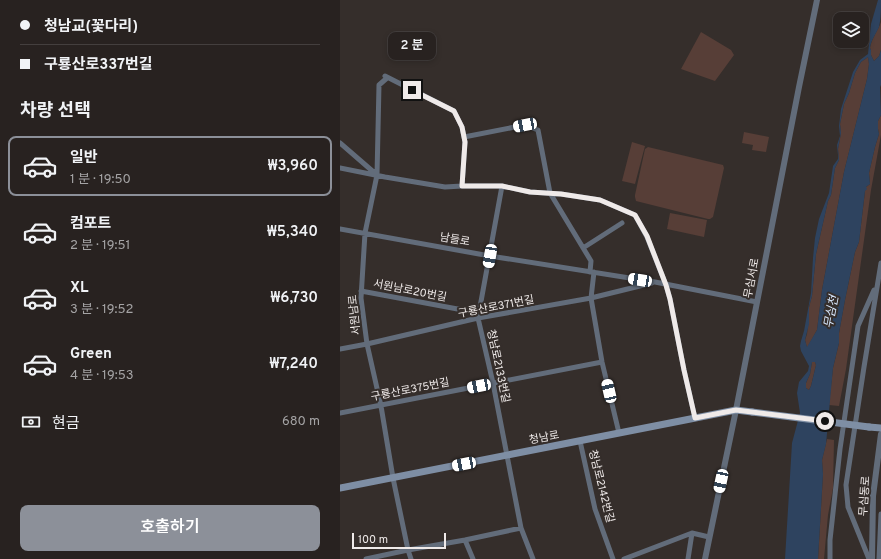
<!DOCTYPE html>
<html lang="ko">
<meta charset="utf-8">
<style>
body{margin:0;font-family:Overpass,"Noto Sans KR",sans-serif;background:#302a29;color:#f1f3f6;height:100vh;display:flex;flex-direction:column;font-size:15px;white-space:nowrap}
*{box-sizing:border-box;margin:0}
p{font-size:13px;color:#a5a4a5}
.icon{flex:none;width:22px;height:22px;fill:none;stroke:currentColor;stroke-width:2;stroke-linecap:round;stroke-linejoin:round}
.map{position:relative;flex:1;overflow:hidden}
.details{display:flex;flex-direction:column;background:#282220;width:340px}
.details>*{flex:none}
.guide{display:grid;align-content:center;height:88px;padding:0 20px;background:#282220}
.tools{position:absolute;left:493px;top:12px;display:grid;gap:8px}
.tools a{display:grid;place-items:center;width:36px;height:36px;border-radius:8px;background:#282220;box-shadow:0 2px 6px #0003,0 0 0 1px #443f3e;font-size:20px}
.scale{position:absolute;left:12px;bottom:10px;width:94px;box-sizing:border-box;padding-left:4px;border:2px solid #efeae9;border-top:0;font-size:11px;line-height:14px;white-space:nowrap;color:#efeae9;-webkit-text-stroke:3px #352e2b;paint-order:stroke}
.end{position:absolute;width:18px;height:18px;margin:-9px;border:5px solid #efeae9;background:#111;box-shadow:0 0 0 2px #111}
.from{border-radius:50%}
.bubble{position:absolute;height:28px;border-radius:8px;background:#282220;box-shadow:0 2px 6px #0003,0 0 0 1px #443f3e;font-size:13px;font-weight:600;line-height:28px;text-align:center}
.car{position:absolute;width:12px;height:24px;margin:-12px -6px;border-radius:5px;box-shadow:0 0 3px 1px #0007;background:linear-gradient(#fff 24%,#345 0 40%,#fff 0 76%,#345 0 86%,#fff 0)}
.guide b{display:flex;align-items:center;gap:14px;height:38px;font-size:15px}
.guide b+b{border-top:1px solid #443f3e}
.guide i{width:10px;height:10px;background:#f1f3f6}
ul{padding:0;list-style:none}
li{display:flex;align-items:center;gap:12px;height:60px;margin:0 8px 6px;padding:0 12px;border:2px solid transparent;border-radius:8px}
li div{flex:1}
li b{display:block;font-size:15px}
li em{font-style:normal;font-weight:600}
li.current{border-color:#8c9099}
li>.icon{width:36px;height:36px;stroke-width:1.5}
h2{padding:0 20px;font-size:18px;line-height:48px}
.pay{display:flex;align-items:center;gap:10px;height:44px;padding:0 20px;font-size:15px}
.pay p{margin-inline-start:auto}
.action{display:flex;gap:8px;margin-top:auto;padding:8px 20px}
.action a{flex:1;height:46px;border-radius:8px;background:#8c9099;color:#fff;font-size:16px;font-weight:600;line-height:46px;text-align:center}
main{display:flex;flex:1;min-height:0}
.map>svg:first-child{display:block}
.green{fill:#573e37}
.water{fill:#2e435f;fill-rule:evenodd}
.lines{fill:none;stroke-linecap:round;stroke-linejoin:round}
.minor{stroke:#626c7a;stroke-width:5}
.tertiary{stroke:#626c7a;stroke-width:6}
.secondary{stroke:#7e8ea4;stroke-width:7}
.secondary-bridge{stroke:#7e8ea4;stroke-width:7}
.route{stroke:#efeae9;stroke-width:5}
.labels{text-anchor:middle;stroke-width:4;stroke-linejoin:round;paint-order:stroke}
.street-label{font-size:11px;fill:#efeae9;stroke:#352e2b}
.water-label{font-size:12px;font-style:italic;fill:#d5e5fb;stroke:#352e2b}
</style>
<main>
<section class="details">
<div class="guide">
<b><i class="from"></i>청남교(꽃다리)</b>
<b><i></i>구룡산로337번길</b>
</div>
<h2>차량 선택</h2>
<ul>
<li class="current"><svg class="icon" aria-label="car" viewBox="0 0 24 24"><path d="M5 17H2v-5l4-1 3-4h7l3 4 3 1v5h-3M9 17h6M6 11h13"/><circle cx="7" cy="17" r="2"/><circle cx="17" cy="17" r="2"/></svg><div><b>일반</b><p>1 분 · 19:50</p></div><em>₩3,960</em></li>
<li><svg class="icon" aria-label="car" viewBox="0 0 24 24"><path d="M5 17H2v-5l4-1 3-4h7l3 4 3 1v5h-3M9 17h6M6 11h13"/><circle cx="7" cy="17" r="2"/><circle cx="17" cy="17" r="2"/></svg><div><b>컴포트</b><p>2 분 · 19:51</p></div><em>₩5,340</em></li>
<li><svg class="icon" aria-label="car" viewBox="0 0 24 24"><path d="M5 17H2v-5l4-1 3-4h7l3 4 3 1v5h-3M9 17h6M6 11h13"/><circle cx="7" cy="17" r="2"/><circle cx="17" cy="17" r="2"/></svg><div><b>XL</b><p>3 분 · 19:52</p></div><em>₩6,730</em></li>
<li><svg class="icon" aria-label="car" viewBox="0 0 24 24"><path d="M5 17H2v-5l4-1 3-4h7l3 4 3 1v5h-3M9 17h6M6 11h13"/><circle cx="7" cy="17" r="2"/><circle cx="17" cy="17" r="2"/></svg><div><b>Green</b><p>4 분 · 19:53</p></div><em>₩7,240</em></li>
</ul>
<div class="pay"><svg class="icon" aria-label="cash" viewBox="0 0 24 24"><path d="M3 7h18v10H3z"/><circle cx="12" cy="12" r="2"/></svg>현금<p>680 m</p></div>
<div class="action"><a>호출하기</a></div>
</section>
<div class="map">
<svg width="541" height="559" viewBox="0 0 541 559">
<rect width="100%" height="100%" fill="#352e2b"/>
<path class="green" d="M541,22V50L539,56L534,61L531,55V50L530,48C531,39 538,31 541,22Z
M361,32L391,50L394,55L375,81L341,69Z
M528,57L529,64L527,79L504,172L482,290L477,330L467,348L465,340L467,334L469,315V307L472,296L476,254L488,201L491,195L495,168L499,160L498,149L501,133L500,124L504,104L509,93L515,73L521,62Z
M541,115V135L531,190L506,369L499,406L489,405L493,368L499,343V333L505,300L515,252L519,242L525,191L526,187L530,184L529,173L535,147L539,134L538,129V121Z
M404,132L429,137L426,152L412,150L413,145L402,143Z
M292,142L305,146L295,184L282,181Z
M308,147L383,165L384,168L373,217L370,219H368L296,201L295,197V195L305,149Z
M330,213L367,220L364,237L327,229Z
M472,362H475L476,365L471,386L469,390L466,388V383L470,374Z
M487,439L494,440L493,488L488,515L484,559H478L483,474L482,460Z"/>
<path class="water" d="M538,0H541C541,8 541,19 539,27C536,34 531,40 530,48L531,50V55L534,61L539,56L541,50V85L540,87L541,115L538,121V129L539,134L535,147L529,173L530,184L526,187L527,189L525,191L519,242L515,252L505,300L499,333V343L493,368L486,444L482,460L483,474L478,559H445L452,443L460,413L457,393L459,382L468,371L469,366L461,351L460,346L461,341L464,331L471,293L473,258L475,238L479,219L489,193L493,166L498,159V155L497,145L500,136L499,126L501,109L513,72L520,60L528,54L531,24ZM528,57L529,64L527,79L504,172L482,290L477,330L467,347L465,340L469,324V307L472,296L476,254L488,201L491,195L495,168L499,160L498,149L501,133L500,124L504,104L509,93L515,73L521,62ZM472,362H475L476,365L471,386L469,390L466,388V383L470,374Z"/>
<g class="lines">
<path class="minor" d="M124,137L185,125L198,130L210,193L251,261L250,272
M0,143L37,175
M0,168L45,177L105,187L122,186H162L190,192L221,194L260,200L295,215L307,237L326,285L330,299L344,370L355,418
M162,186L138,318L153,383L181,528L193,559
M0,229L150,256L315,282L417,302
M243,248L282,223
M254,272L251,298L262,362L279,433
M21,291L139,313
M0,349L27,344L138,318L251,298L312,283
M0,413L262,362
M240,441L255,509L273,559
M125,540L133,559
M26,559L68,550L125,540L181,528
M71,559L68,550L53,478L41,406L27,344L21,298L25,233L37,175L39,85L47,78L45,76L114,111L122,127L125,142L122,186
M284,559L352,533L369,537
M348,559L352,533
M490,559V540L500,449L518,326L534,290
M529,559L508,507L506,485L524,367L541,263
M539,559L541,514"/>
<path class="tertiary" d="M365,559L396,410L459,87L477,0
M532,559L533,496L541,434"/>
<path class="secondary" d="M529,427L541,428
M0,488L396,410L412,412"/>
<path class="secondary-bridge" d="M412,412L529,427"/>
</g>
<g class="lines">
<path class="route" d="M72,90L114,111L122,127L125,142L122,186H162L190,192L221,194L260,200L295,215L307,236L326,285L330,299L344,370L355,418L396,410L485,421"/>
</g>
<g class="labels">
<g class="street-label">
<text transform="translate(115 239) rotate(10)" y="4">남들로</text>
<text transform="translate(411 278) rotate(-79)" y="4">무심서로</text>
<text transform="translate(70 290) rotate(11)" y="4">서원남로20번길</text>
<text transform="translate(156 306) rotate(-11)" y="4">구룡산로371번길</text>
<text transform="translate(14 315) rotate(-96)" y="4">서원남로</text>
<text transform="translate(159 366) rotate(78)" y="4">청남로2133번길</text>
<text transform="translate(70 389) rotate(-11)" y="4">구룡산로375번길</text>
<text transform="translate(204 437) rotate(-11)" y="4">청남로</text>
<text transform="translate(262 486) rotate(76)" y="4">청남로2142번길</text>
<text transform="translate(524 496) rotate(-86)" y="4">무심동로</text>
</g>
<g class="water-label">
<text transform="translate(491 312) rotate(-79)" y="4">무심천</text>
</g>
</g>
</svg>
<div class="tools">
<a><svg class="icon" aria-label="layers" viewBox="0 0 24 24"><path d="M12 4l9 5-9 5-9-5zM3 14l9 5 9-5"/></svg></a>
</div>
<div class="scale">100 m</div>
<i class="end from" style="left:485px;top:421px"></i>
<i class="end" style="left:72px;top:90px"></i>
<div class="bubble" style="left:48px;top:32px;width:48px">2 분</div>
<i class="car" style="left:185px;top:125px;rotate:259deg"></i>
<i class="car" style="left:150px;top:256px;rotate:190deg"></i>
<i class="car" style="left:300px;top:280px;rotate:279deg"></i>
<i class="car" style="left:139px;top:386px;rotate:259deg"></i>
<i class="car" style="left:269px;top:391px;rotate:347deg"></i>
<i class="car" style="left:124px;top:464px;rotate:259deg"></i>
<i class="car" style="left:381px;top:481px;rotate:192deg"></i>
</div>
</main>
